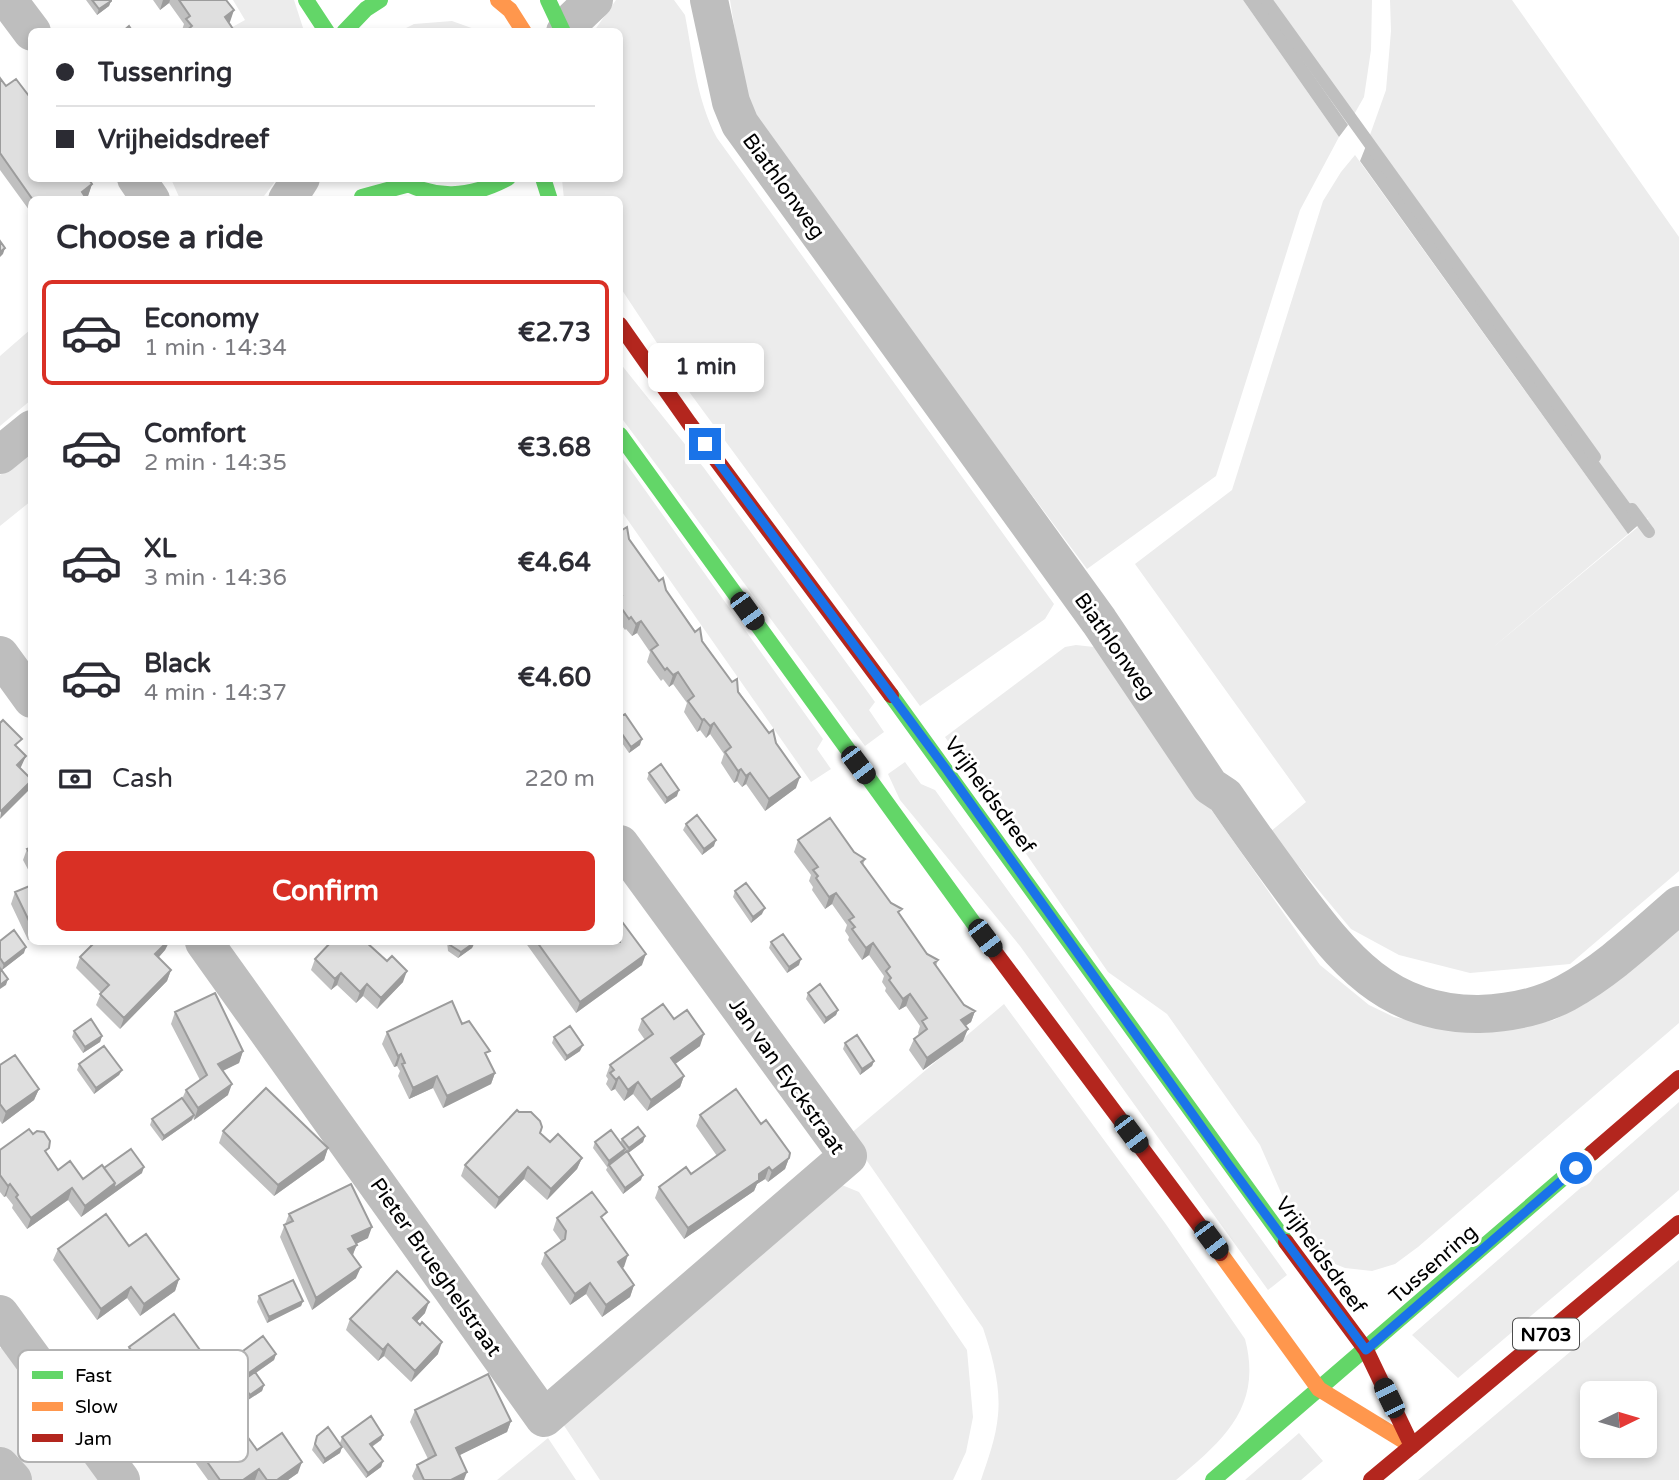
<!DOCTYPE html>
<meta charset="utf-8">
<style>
body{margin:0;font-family:"Varela Round",sans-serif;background:#f2f2f3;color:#2b2b33;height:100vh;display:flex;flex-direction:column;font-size:26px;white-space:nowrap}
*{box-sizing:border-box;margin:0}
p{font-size:23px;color:#7c7c81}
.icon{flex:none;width:38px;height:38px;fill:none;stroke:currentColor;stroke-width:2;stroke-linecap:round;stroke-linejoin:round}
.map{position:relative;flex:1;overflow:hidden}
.drawer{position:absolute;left:28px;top:196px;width:595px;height:749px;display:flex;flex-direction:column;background:#fff;border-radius:10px;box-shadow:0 4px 10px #0003}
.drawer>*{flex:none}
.top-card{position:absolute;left:28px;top:28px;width:595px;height:154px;border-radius:10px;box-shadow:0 4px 10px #0003;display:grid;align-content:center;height:154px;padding:0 28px;background:#fff}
.needle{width:46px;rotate:85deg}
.tools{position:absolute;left:1580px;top:1381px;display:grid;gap:14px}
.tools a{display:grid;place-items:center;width:77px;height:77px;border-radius:10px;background:#fff;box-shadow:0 4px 10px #0003;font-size:35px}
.end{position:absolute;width:32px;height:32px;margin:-16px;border:9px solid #1a73e8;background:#fff;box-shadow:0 0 0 4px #fff}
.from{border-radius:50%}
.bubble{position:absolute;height:49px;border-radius:10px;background:#fff;box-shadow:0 4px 10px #0003;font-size:23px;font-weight:700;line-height:49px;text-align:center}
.car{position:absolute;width:21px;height:42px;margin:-21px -10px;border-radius:9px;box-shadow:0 0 5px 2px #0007;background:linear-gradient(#222 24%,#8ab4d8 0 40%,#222 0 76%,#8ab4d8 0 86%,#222 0)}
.top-card b{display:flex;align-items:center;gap:24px;height:66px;font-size:26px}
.top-card b+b{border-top:2px solid #e1e1e2}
.top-card i{width:18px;height:18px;background:#2b2b33}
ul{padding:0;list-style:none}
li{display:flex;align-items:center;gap:21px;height:105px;margin:0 14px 10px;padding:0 14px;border:4px solid transparent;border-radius:10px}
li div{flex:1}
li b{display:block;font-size:26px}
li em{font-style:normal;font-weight:700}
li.active{border-color:#d93025}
li>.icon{width:63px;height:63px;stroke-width:1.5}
h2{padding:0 28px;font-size:32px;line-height:84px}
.pay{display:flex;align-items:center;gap:18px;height:77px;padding:0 28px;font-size:26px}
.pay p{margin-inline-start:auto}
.action{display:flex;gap:14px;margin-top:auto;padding:14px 28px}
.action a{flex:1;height:80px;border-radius:10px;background:#d93025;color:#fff;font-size:28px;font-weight:700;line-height:80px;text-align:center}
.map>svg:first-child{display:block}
.green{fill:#ececec;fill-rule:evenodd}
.water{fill:#bfbfbf}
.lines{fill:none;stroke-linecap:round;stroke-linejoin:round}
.stream{stroke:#bfbfbf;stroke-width:12}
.street{stroke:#bebebe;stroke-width:38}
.fast{stroke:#63d668;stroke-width:16}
.slow{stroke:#ff974d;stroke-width:16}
.jam{stroke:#b3261e;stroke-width:16}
.wall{fill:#c0c0c0}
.shaded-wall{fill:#9c9c9c}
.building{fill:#dfdfdf;stroke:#9c9c9c;stroke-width:2}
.route{stroke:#1a73e8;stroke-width:9}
.labels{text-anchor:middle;stroke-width:6;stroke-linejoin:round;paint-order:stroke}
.shield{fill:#fff;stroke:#4c4c4c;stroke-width:2}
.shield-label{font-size:19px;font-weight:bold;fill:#000}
.street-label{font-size:21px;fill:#000;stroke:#fff}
.key{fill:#fff;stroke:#b2b2b2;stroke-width:2}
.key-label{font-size:19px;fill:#000}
</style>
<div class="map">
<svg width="1679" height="1480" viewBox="0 0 1679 1480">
<rect width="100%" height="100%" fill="#fff"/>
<path class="green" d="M233,0H294L304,31L228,32L227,30L245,20Z
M616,0H674L685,15C693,57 697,101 717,138L1054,604L1045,619L920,706L690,393L620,287V200L564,199L562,179L620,178V32L594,31Z
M730,0H1243L1339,137L1300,210L1216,476L1087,569L807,193L756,121L744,87Z
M1261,0H1372L1371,50L1364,97L1348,125Z
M1390,0H1512L1679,237V871L1570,964L1470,973L1399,955L1351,929L1270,832L1306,802L1135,564L1232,490L1323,201L1341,172L1355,155L1628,534L1491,649L1650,517L1643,521L1366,146L1386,90L1391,31Z
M452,21L480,31H400L414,24Z
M171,179H277L261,200L180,199Z
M31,329V400L0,426V356Z
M620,363L704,468L875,702L869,710L884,732L865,746L620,416Z
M31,448V501L0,526V475Z
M620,455L823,739L817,749L831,769L811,782L620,509Z
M1076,645L1094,647L1102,654L1320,965L1369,1005L1394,1017L1456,1030H1509L1554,1020L1585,1004L1679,924V1023L1418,1247L1395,1264L1372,1271L1345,1268L1323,1259L1301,1238L1260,1145L1167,1014L1108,972L945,737L1065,647Z
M905,762L921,784L935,790L1287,1275L1268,1290L1020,946L900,800L888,774Z
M1004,1004L1165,1223L1245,1339C1263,1407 1223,1440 1176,1480H981C988,1459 996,1438 998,1415C1001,1386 992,1355 983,1328L849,1135Z
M1679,1102V1190L1458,1378L1412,1335Z
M837,1183L859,1192L967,1350L973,1417L966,1452L953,1480H600L561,1421Z
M1679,1260V1480H1418ZM1592,1393H1645V1446H1592Z
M12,1347L109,1480H28L0,1450V1348Z
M1299,1433L1323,1461L1301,1480H1245Z
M548,1438L576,1480H497Z"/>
<path class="water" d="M1243,0H1261L1348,125L1339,137Z
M1366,146L1643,521L1628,534L1360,161Z"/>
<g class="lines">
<path class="stream" d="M1266,0L1595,457
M1632,509L1649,532"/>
<path class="street" d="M8,0L32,32
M709,0L731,102L740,124L1099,621L1210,786L1225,796C1247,828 1270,860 1293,891C1343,958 1387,1015 1479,1014C1508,1013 1540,1007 1566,993C1608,970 1643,936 1679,905
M565,32L574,19L594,0
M136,178L151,200
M287,200L301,178
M0,455L32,429
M0,655L32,699
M204,942L544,1418L848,1156L620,844
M0,1314L121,1480
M0,1466L13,1480"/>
<path class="fast" d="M306,0L327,32
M548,0L563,32
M344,32L366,9L380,0
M397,178C434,201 470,198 508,178
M543,178L550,200
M362,197L406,185
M620,435L988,943
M891,695L1286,1242
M1213,1480L1592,1153"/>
<path class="slow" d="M498,0L510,10L524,32
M1220,1253L1319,1389L1412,1446"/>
<path class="jam" d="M620,325L689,423L891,695
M988,943L1220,1253
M1592,1153L1679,1078
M1286,1242L1366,1350L1412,1446
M1371,1480L1679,1223"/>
</g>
<path class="wall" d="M86,0H111V1L109,6L97,15Z
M153,0H226L230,22H229L235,32H183L182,30L184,24L169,3L160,10Z
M0,78L32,178L92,184L88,196L86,197L87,200H32V214L0,170Z
M620,526L776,743L796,788L765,811L746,784L742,787L737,781L734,783L721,763L724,754L710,734L706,738L700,730L697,732L684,712L687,703L673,684L669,687L663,679L661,681L647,662L650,652L637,633L632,636L626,629L625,630L620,623Z
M620,717L640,745L629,753L620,740Z
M649,773L677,796L665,804L647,779Z
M686,824L714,846L702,855L683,830Z
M798,840L854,852L865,859L863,865L927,954L938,960L936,966L964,1005L975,1011L971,1022L965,1026L963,1041L923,1070L909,1050L914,1039L919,1035L918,1033L920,1026L906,1006L899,1010L885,991L886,988L882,982L884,976L869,955L862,960L848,940L849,937L845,931L847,925L832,904L825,909L812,890L813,887L809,881L811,875L794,852Z
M32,847V877L23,860L27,849Z
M32,885V939L28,940L11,904L15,892Z
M735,891L762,914L751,923L733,897Z
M0,941L24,953L2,970L0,967Z
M90,942H169L165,950L158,958L171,970L167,981L120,1029L96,1005L101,993L76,968L80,957L91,945Z
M447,942H474L472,948L458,958L448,951Z
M525,942H620L642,965L576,1013Z
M771,942L799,965L787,973L769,948Z
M315,959L403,982L377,1009L363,996L356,1003L337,985L331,990L311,970Z
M808,993L838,1010L836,1015L824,1024L806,999Z
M175,1012L243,1051L239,1063L223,1071L228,1095L194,1120L193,1117L192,1120L162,1141L150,1125L152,1119L182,1099L186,1090L200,1080L171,1024Z
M642,1019H674L700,1046L675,1064L684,1076L680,1087L647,1111L633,1094L624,1101L615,1089L611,1091L606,1084L608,1079L606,1076L610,1065L645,1040L638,1030Z
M462,1024L487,1057L495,1073L491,1084L443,1108L433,1088L409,1099L398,1076L400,1071L397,1066L394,1067L382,1044L387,1032Z
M74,1031L102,1036L100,1042L83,1053L72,1037Z
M554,1037L580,1051L565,1061L552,1043Z
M845,1043L874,1061L872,1066L860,1075L843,1049Z
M79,1064L122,1070L119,1075L94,1094L77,1070Z
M0,1065L39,1089L34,1100L2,1124L0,1121Z
M700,1115L761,1124L789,1158L785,1169L768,1182L765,1179L757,1184L754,1191L684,1239L655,1198L659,1187L691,1174L717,1156L696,1126Z
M223,1131L328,1148L324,1160L274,1196L219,1143Z
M540,1133L550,1142L582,1158L577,1169L547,1200L524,1179L495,1209L461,1176L465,1165Z
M645,1136L643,1142L628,1153L641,1180L623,1194L606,1170L608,1166L607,1167L593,1148L595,1142L620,1143L622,1139Z
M0,1150L47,1154L58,1170L83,1179L104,1168L142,1173L81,1217L68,1200L27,1229L12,1208L13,1205L6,1196L4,1197L0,1192Z
M289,1214L368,1238L356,1244L353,1256L356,1278L312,1310L280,1237Z
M557,1218L604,1221L624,1267L622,1268L634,1285L630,1297L602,1317L586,1294L570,1305L541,1264L545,1253L561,1241L553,1230Z
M129,1246L179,1279L175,1291L140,1316L127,1298L97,1320L53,1260L58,1249Z
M259,1296L303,1301L301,1306L267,1323L257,1302Z
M425,1313L416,1322L438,1354L411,1382L384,1356L378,1361L346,1330L350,1319Z
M129,1347L213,1368L235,1357L276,1354L274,1360L256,1373L264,1385L262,1391L248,1400L239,1388L240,1384L210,1406L197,1389L164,1413L125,1359Z
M415,1410L511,1421L507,1432L459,1455L464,1480H414L412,1476L417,1465L428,1459L410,1422Z
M383,1435L381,1440L372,1447L383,1461L381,1467L366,1478L340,1443L342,1437Z
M317,1436L342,1447L340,1453L323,1464L312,1450Z
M191,1439L257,1450L298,1473L288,1480H208L187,1451Z"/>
<path class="shaded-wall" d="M163,0H170L169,3L160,10Z
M111,1L109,6L97,15L99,9Z
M234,10L230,22L220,28L225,17Z
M92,184L88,196L83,200L82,192Z
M5,248L3,254L0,257V252Z
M641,621L637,633L632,636L636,624Z
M678,672L673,684L669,687L673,675Z
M704,719L700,730L697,732L702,720Z
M714,723L710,734L706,738L710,726Z
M642,739L640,745L629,753L631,747Z
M26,756L21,767L13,776L17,765Z
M741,769L737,781L734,783L738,771Z
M750,773L746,784L742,787L746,776Z
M800,777L796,788L765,811L769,799Z
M32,780L28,791L0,819L1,811Z
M679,790L677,796L665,804L667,798Z
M716,840L714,846L702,855L704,849Z
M836,893L832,904L825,909L829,897Z
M765,908L762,914L751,923L753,917Z
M167,942H169L165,950L151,966L155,954Z
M475,942L472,948L458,958L461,952Z
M873,943L869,955L862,960L866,948Z
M26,947L24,953L2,970L4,964Z
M646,954L642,965L576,1013L580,1002Z
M801,959L799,965L787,973L789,967Z
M171,970L167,981L120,1029L124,1018Z
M407,971L403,982L377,1009L381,998Z
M341,973L337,985L331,990L335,979Z
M8,979L6,985L0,989V985Z
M367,984L363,996L356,1003L360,992Z
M910,994L906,1006L899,1010L903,999Z
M838,1010L836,1015L824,1024L826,1018Z
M975,1011L971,1022L957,1032L961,1020Z
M968,1029L963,1041L923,1070L927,1058Z
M704,1034L700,1046L667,1070L671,1058Z
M102,1036L100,1042L83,1053L85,1047Z
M583,1045L580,1051L565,1061L567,1056Z
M243,1051L239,1063L214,1075L218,1064Z
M401,1054L397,1066L394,1067L398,1056Z
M874,1061L872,1066L860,1075L862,1069Z
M122,1070L119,1075L94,1094L96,1088Z
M495,1073L491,1084L443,1108L447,1096Z
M437,1076L433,1088L409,1099L413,1088Z
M684,1076L680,1087L647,1111L651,1100Z
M619,1077L615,1089L611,1091L616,1080Z
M638,1082L633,1094L624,1101L628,1090Z
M232,1084L228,1095L194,1120L198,1108Z
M39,1089L34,1100L2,1124L6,1112Z
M194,1115L192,1120L162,1141L164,1136Z
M645,1136L643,1142L627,1154L629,1148Z
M328,1148L324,1160L274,1196L278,1185Z
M625,1149L623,1155L607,1167L609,1161Z
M582,1158L577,1169L547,1200L551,1189Z
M789,1158L785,1169L768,1182L772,1171Z
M144,1167L142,1173L81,1217L85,1206L115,1183Z
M528,1167L524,1179L495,1209L499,1198Z
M769,1167L765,1179L757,1184L754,1191L684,1239L688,1228Z
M643,1175L641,1180L623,1194L625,1188Z
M10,1184L6,1196L4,1197L8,1186Z
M72,1188L68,1200L27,1229L31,1218Z
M372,1227L368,1238L348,1248L352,1236Z
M357,1245L352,1256L348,1249Z
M628,1255L624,1267L614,1274L618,1262Z
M361,1267L356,1278L312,1310L316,1298Z
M179,1279L175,1291L140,1316L144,1304Z
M590,1283L586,1294L570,1305L575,1294Z
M634,1285L630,1297L602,1317L606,1305Z
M131,1287L127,1298L97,1320L101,1309Z
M303,1301L301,1306L267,1323L269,1317Z
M429,1302L425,1313L409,1330L413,1318Z
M442,1342L438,1354L411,1382L415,1371Z
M388,1344L384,1356L378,1361L383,1350Z
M276,1354L274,1360L241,1383L243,1377Z
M245,1372L240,1384L210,1406L214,1395Z
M201,1378L197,1389L164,1413L168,1402Z
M264,1385L262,1391L248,1400L250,1395Z
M511,1421L507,1432L452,1459L456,1448Z
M383,1435L381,1440L368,1449L370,1444Z
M342,1447L340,1453L323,1464L325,1459Z
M383,1461L381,1467L366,1478L368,1473Z
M302,1462L298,1473L288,1480H277Z
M259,1469L255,1480H243Z
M467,1472L464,1480H451Z"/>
<path class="building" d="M92,0H111V1L99,9Z
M179,0H226L234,10L225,17L235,32H185L192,26L186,19L190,16Z
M129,26L133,32H122Z
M0,78L6,86L16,79L32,100V178H88L92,184L82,192L87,200H33L0,153Z
M0,241L5,248L0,252Z
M620,526L622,530L627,527L629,539L659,581L663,578L666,590L695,632L700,628L702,641L732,682L737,679L738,692L769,733L773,730L776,743L800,777L769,799L750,773L746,776L741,769L738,771L725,752L731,747L714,723L710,726L704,719L702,720L688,701L694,696L678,672L673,675L667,668L665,670L651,650L658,645L641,621L636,624L631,617L629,619L620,606V596L622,595L620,592Z
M625,714L642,739L631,747L620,731V717Z
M3,720L22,739L15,745L26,756L17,765L32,780L1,811L0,810V723Z
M661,764L679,790L667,798L649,773Z
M697,815L716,840L704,849L686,824Z
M830,818L854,852L865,859L861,862L891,903L902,909L898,912L927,954L938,960L934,963L964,1005L975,1011L961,1020L968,1029L927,1058L914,1039L927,1029L922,1021L927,1018L910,994L903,999L889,980L891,978L886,971L890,967L873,943L866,948L852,929L855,927L849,920L854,917L836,893L829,897L816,878L818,876L813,870L818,867L798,840Z
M32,847V857L27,849Z
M746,883L765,908L753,917L735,891Z
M32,885V927L15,892Z
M620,919L646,954L580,1002L537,942H620Z
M14,930L26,947L4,964L0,958V941Z
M783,934L801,959L789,967L771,942Z
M95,942H167L155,954L171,970L124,1018L100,994L109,985L80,957Z
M331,942H366L387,961L392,956L407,971L381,998L367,984L360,992L341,973L335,979L315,959Z
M450,942H475L461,952L450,945Z
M0,968L8,979L0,985Z
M820,984L838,1010L826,1018L808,993Z
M215,993L243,1051L218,1064L232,1084L198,1108L186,1090L207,1075L175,1012Z
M452,1001L462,1024L469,1021L490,1051L485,1053L495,1073L447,1096L437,1076L413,1088L402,1064L405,1063L401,1054L398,1056L387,1032Z
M663,1004L674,1019L687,1010L704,1034L671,1058L684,1076L651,1100L638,1082L628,1090L619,1077L616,1080L610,1073L614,1070L610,1065L653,1034L642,1019Z
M91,1019L102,1036L85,1047L74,1031Z
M570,1026L583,1045L567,1056L554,1037Z
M857,1035L874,1061L862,1069L845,1043Z
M104,1046L122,1070L96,1088L79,1064Z
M15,1055L39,1089L6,1112L0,1104V1065Z
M266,1088L328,1148L278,1185L223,1131Z
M736,1089L761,1124L766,1120L790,1153L789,1158L772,1171L769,1167L759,1174V1180L688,1228L659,1187L686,1167L691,1174L725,1150L700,1115Z
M182,1098L194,1115L164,1136L152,1119Z
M517,1110L519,1112H531L540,1121L542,1127L540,1133L550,1142L558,1134L582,1158L551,1189L528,1167L499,1198L465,1165Z
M638,1127L645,1136L629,1148L622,1139Z
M29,1129L33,1134L37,1131L44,1132L50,1141L49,1148L45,1151L58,1170L70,1161L83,1179L102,1165L115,1183L85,1206L72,1188L31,1218L16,1197L18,1195L10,1184L8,1186L0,1175V1150Z
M611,1130L625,1149L609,1161L595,1142Z
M131,1149L144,1167L113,1189L115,1183L104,1168Z
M627,1151L643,1175L625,1188L609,1165Z
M351,1184L372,1227L352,1236L357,1245L348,1249L361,1267L316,1298L284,1225L293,1221L289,1214Z
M592,1192L607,1212L601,1217L628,1255L618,1262L634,1285L606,1305L590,1283L575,1294L545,1253L565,1239L566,1231L557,1218Z
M106,1214L129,1246L146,1234L179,1279L144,1304L131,1287L101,1309L58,1249Z
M397,1271L429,1302L413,1318L420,1325L422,1322L442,1342L415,1371L388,1344L383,1350L350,1319Z
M293,1280L303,1301L269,1317L259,1296Z
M174,1314L213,1368L233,1354L245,1372L214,1395L201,1378L168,1402L129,1347Z
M263,1336L276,1354L243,1377L245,1372L235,1357Z
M255,1372L264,1385L250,1395L241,1382Z
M488,1374L511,1421L456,1448L467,1472L451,1480H424L417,1465L436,1455L415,1410Z
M229,1411L257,1450L282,1433L302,1462L277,1480H267L259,1469L243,1480H220L191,1439Z
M371,1416L383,1435L370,1444L383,1461L368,1473L342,1437Z
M328,1427L342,1447L325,1459L315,1444L317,1436Z"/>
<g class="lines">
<path class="route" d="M705,444L946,769L1229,1165L1366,1350L1576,1168"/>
</g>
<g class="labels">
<rect class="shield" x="1513" y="1318.5" width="66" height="31" rx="5"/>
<g class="shield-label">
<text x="1546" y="1341">N703</text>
</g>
<g class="street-label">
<text transform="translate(784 186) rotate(54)" y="7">Biathlonweg</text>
<text transform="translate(1115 646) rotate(55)" y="7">Biathlonweg</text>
<text transform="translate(990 795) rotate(54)" y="7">Vrijheidsdreef</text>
<text transform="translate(787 1076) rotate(55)" y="7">Jan van Eyckstraat</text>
<text transform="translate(1321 1255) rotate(54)" y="7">Vrijheidsdreef</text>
<text transform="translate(1433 1264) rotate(-41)" y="7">Tussenring</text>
<text transform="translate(436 1267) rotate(55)" y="7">Pieter Brueghelstraat</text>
</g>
</g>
<rect x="18" y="1350" width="230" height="112" rx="10" class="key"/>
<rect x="32" y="1371" width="31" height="8" fill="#63d668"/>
<rect x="32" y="1402" width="31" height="9" fill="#ff974d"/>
<rect x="32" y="1434" width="31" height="8" fill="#b3261e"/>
<g class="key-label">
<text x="75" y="1382">Fast</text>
<text x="75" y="1413">Slow</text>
<text x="75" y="1445">Jam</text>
</g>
</svg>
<div class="tools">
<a><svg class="needle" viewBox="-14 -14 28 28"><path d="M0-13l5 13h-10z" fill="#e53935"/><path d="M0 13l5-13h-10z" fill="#7c7c81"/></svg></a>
</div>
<i class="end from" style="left:1576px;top:1168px"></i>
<i class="end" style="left:705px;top:444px"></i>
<div class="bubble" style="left:648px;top:343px;width:116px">1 min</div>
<i class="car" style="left:747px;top:611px;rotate:144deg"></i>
<i class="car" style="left:858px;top:765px;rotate:143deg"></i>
<i class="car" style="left:985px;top:938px;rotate:143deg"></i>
<i class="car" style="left:1131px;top:1134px;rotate:143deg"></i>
<i class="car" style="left:1211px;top:1240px;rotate:143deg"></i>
<i class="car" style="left:1389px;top:1398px;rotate:334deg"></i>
<div class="top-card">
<b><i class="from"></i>Tussenring</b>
<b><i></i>Vrijheidsdreef</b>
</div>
<section class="drawer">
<h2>Choose a ride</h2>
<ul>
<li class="active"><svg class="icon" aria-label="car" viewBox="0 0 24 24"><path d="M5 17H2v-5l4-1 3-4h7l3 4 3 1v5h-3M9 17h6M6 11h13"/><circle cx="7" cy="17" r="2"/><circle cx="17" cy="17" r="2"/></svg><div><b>Economy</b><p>1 min · 14:34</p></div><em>€2.73</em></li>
<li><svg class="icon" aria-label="car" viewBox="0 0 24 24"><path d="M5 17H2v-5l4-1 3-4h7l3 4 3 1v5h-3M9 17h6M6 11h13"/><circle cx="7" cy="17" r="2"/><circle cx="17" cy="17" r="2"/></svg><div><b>Comfort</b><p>2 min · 14:35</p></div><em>€3.68</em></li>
<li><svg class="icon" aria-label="car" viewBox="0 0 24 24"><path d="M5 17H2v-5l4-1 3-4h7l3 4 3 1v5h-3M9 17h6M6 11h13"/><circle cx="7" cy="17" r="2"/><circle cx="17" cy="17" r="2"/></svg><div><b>XL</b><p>3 min · 14:36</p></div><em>€4.64</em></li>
<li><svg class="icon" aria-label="car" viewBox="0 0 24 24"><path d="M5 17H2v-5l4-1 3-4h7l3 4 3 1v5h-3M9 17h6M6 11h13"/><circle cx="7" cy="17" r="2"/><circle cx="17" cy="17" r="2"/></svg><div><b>Black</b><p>4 min · 14:37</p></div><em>€4.60</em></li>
</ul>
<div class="pay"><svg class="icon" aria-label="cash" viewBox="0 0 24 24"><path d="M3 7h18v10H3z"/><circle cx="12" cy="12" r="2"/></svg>Cash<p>220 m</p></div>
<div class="action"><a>Confirm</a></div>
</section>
</div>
